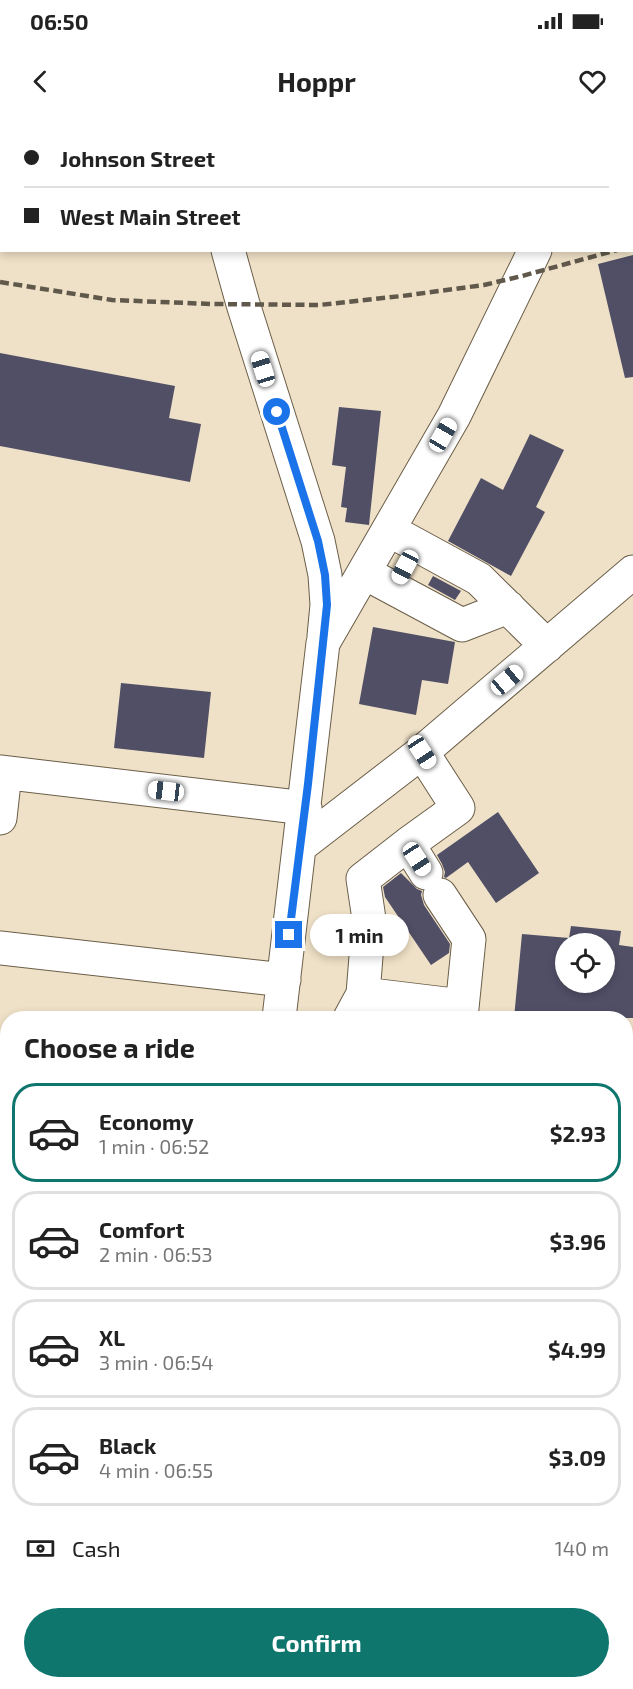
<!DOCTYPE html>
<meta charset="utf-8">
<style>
body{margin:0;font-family:"Exo 2",sans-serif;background:#f2f2f2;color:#222;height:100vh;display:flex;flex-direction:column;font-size:22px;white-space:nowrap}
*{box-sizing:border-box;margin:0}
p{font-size:20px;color:#767676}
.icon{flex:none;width:33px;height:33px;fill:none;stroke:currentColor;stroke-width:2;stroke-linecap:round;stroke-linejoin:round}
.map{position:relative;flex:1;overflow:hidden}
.drawer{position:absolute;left:0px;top:891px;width:633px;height:678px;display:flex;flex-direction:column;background:#fff;border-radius:24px 24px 0 0;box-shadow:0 3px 9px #0003}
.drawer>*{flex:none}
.hud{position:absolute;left:0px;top:0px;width:633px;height:132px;box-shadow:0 3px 9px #0003;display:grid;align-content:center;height:132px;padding:0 24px;background:#fff}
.tools{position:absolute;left:555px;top:813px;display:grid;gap:12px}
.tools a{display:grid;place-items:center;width:60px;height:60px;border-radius:50%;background:#fff;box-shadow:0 3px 9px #0003;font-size:30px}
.end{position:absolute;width:27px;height:27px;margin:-14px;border:8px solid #1a73e8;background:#fff;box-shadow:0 0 0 3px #fff}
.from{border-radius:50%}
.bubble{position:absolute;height:42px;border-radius:21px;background:#fff;box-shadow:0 3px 9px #0003;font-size:20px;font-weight:700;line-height:42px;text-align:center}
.car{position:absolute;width:18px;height:36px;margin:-18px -9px;border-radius:8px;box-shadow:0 0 4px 2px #0007;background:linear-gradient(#fff 24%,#345 0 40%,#fff 0 76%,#345 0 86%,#fff 0)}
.hud b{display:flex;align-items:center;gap:21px;height:57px;font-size:22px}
.hud b+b{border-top:2px solid #e0e0e0}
.hud i{width:15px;height:15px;background:#222}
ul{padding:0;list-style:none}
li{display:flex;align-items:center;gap:18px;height:99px;margin:0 12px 9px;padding:0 12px;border:3px solid #e0e0e0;border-radius:24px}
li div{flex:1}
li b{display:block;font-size:22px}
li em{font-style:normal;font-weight:700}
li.selected{border-color:#0f766e}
li>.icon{width:54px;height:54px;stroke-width:1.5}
h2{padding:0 24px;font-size:27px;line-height:72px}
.pay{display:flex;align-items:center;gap:15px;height:66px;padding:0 24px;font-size:22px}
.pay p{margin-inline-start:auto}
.cta{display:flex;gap:12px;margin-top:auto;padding:12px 24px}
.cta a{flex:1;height:69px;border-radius:36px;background:#0f766e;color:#fff;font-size:24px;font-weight:700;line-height:69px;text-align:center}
.status{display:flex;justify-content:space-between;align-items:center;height:42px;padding:0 30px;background:#fff;direction:ltr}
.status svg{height:16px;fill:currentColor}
header{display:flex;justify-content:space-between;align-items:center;height:78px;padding:0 24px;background:#fff;font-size:27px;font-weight:700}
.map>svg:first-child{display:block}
.building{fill:#504f66;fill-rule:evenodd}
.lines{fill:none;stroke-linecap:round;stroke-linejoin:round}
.minor-casing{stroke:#6b5e48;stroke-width:35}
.minor{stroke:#fff;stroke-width:33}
.rail{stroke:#60584b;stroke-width:4.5;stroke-dasharray:9 4.5;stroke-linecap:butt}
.route{stroke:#1a73e8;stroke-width:8}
</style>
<div class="status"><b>06:50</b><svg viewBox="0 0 49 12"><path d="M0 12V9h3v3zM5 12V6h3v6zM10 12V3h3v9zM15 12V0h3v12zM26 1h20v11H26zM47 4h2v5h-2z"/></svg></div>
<header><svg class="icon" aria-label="back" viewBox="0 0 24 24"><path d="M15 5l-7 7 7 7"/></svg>Hoppr<svg class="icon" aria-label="heart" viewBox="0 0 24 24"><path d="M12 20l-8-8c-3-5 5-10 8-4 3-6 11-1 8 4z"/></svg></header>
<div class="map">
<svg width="633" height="1569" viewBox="0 0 633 1569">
<rect width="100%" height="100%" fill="#efe1c7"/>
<path class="building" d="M633,135V257L625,258L598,144Z
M0,233L175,266L169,298L201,304L190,362L0,326Z
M339,287L381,291L369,405L345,402L347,388L341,387L346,347L332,345Z
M530,314L564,330L536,387L545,392L511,456L448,421L481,358L503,370Z
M433,456L461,471L455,480L428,465Z
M373,507L455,522L448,564L422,560L416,595L359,584Z
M121,563L211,572L204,638L114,628Z
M498,692L539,753L496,783L468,742L446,758L444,757L445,752L442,744L437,735Z
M401,753L417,769L422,771L421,775L424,785L450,824L449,833L431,845L385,777L383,767Z
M571,806L621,811L619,825L633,827V898H514L522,814L569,818ZM566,824H604V862H566Z"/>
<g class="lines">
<defs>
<path id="minor" d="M192,0V2
M598,2V0
M228,130L243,184L318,421L325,455L327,485L324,516
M389,410L479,459L547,526
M365,453L462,505L508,487
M422,632L458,688L408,724L426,753
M0,652L305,688
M0,698L5,653
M300,726L422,632L633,452
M440,775L469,819L461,898
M0,828L284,860
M363,874L462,886
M279,898L323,523L454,296L535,130
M350,898L363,874L369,799L363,759L408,724
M626,1018L633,1019
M0,1260L8,1261
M0,1350L8,1351
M0,1434L8,1435
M626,1445L633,1388
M626,1509L633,1510
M196,1569L197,1562
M609,1569L610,1562"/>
</defs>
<use href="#minor" class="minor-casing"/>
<use href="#minor" class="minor"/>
<path class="rail" d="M632,126H633
M0,162L112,180L212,184L319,185L402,176L484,165L522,156L617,130"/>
</g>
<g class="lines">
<path class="route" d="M277,292L318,421L325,455L327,485L308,664L289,815"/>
</g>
</svg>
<div class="tools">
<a><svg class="icon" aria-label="locate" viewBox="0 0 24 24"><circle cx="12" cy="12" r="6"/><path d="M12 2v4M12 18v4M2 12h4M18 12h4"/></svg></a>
</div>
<i class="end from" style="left:277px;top:292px"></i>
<i class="end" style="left:289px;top:815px"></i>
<div class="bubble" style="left:310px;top:794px;width:99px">1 min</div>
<i class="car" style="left:263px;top:249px;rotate:343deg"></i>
<i class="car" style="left:443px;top:315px;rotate:30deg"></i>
<i class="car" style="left:405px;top:447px;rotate:208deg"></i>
<i class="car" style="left:507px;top:560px;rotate:50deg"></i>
<i class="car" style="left:422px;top:632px;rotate:147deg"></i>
<i class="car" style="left:166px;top:671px;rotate:277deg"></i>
<i class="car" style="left:417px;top:739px;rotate:147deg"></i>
<div class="hud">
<b><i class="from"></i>Johnson Street</b>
<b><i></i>West Main Street</b>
</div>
<section class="drawer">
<h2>Choose a ride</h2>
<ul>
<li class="selected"><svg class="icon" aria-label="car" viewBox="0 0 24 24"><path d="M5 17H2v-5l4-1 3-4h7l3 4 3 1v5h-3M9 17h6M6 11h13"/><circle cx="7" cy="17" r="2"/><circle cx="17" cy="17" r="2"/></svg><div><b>Economy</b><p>1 min · 06:52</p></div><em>$2.93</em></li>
<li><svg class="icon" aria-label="car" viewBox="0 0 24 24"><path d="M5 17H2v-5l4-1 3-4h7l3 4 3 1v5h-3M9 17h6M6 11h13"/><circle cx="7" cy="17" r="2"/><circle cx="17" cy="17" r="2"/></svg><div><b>Comfort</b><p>2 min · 06:53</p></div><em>$3.96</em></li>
<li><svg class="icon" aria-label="car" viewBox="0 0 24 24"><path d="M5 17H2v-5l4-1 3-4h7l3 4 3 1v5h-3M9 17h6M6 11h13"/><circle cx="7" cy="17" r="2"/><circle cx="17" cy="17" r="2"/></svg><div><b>XL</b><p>3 min · 06:54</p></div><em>$4.99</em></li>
<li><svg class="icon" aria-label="car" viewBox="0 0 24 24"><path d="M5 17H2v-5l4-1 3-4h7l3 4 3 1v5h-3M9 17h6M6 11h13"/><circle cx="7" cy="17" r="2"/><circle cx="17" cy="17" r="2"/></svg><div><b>Black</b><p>4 min · 06:55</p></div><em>$3.09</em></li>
</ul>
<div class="pay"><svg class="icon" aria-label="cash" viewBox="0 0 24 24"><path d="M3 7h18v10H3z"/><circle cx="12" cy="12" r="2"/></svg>Cash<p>140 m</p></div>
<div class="cta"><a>Confirm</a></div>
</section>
</div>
